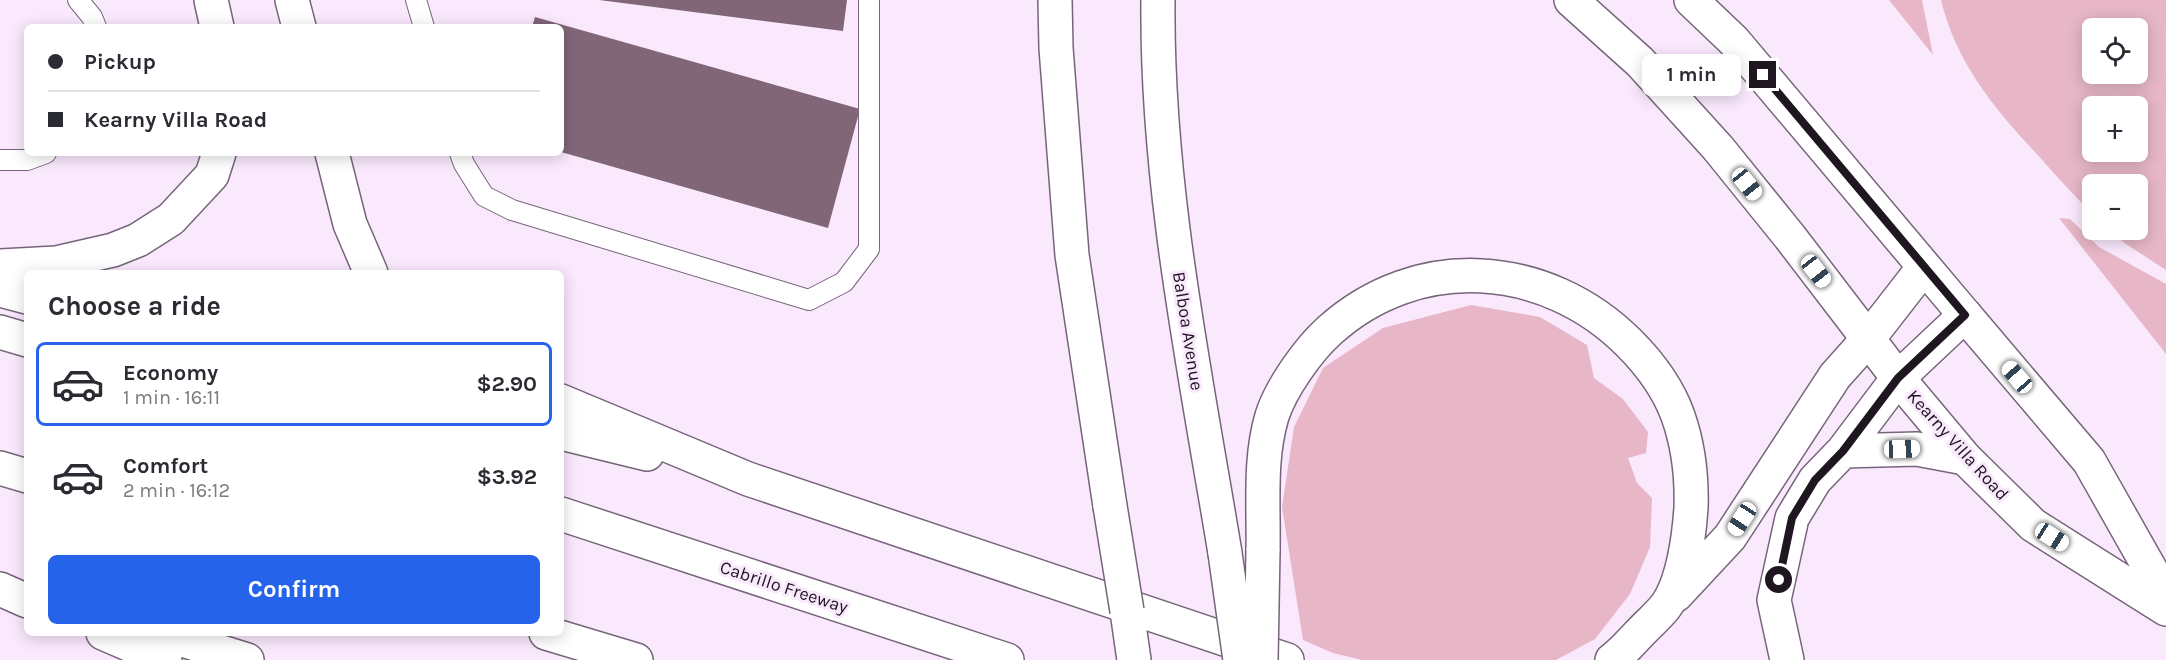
<!DOCTYPE html>
<meta charset="utf-8">
<style>
body{margin:0;font-family:Karla,sans-serif;background:#f7f7f7;color:#2b2b33;height:100vh;display:flex;flex-direction:column;font-size:22px;white-space:nowrap}
*{box-sizing:border-box;margin:0}
p{font-size:20px;color:#7c7c81}
.icon{flex:none;width:33px;height:33px;fill:none;stroke:currentColor;stroke-width:2;stroke-linecap:round;stroke-linejoin:round}
.map{position:relative;flex:1;overflow:hidden}
.sheet{position:absolute;left:24px;top:270px;width:540px;height:366px;display:flex;flex-direction:column;background:#fff;border-radius:9px;box-shadow:0 3px 15px #0003}
.sheet>*{flex:none}
.hud{position:absolute;left:24px;top:24px;width:540px;height:132px;border-radius:9px;box-shadow:0 3px 15px #0003;display:grid;align-content:center;height:132px;padding:0 24px;background:#fff}
.fabs{position:absolute;left:2082px;top:18px;display:grid;gap:12px}
.fabs a{display:grid;place-items:center;width:66px;height:66px;border-radius:9px;background:#fff;box-shadow:0 3px 15px #0003;font-size:30px}
.end{position:absolute;width:27px;height:27px;margin:-14px;border:8px solid #1f1720;background:#fff;box-shadow:0 0 0 3px #fff}
.from{border-radius:50%}
.bubble{position:absolute;height:42px;border-radius:9px;background:#fff;box-shadow:0 3px 15px #0003;font-size:20px;font-weight:700;line-height:42px;text-align:center}
.car{position:absolute;width:18px;height:36px;margin:-18px -9px;border-radius:8px;box-shadow:0 0 4px 2px #0007;background:linear-gradient(#fff 24%,#345 0 40%,#fff 0 76%,#345 0 86%,#fff 0)}
.hud b{display:flex;align-items:center;gap:21px;height:57px;font-size:22px}
.hud b+b{border-top:2px solid #e1e1e2}
.hud i{width:15px;height:15px;background:#2b2b33}
ul{padding:0;list-style:none}
li{display:flex;align-items:center;gap:18px;height:84px;margin:0 12px 9px;padding:0 12px;border:3px solid transparent;border-radius:9px}
li div{flex:1}
li b{display:block;font-size:22px}
li em{font-style:normal;font-weight:700}
li.on{border-color:#2563eb}
li>.icon{width:54px;height:54px;stroke-width:1.5}
h2{padding:0 24px;font-size:27px;line-height:72px}
.primary-button{display:flex;gap:12px;margin-top:auto;padding:12px 24px}
.primary-button a{flex:1;height:69px;border-radius:9px;background:#2563eb;color:#fff;font-size:24px;font-weight:700;line-height:69px;text-align:center}
.map>svg:first-child{display:block}
.green{fill:#e7b7c7;fill-rule:evenodd}
.building{fill:#816678}
.lines{fill:none;stroke-linecap:round;stroke-linejoin:round}
.service-casing{stroke:#77647b;stroke-width:22}
.secondary-casing{stroke:#77647b;stroke-width:36}
.primary-casing{stroke:#77647b;stroke-width:36}
.motorway-casing{stroke:#77647b;stroke-width:36}
.service{stroke:#fff;stroke-width:20}
.secondary{stroke:#fff;stroke-width:33}
.primary{stroke:#fff;stroke-width:33}
.motorway{stroke:#fff;stroke-width:33}
.primary-bridge-casing{stroke:#77647b;stroke-width:36;stroke-linecap:butt}
.motorway-bridge-casing{stroke:#77647b;stroke-width:36;stroke-linecap:butt}
.primary-bridge{stroke:#fff;stroke-width:33}
.motorway-bridge{stroke:#fff;stroke-width:33}
.route{stroke:#1f1720;stroke-width:8}
.labels{text-anchor:middle;stroke-width:6;stroke-linejoin:round;paint-order:stroke}
.street-label{font-size:18px;fill:#1f1720;stroke:#fae8fd}
</style>
<div class="map">
<svg width="2166" height="660" viewBox="0 0 2166 660">
<rect width="100%" height="100%" fill="#fae8fd"/>
<path class="green" d="M1889,0H1922L1933,55Z
M1941,0H2166V270L2123,242L2110,230H2138V184H2092V213C2072,194 2054,173 2035,152C1993,107 1956,62 1941,0ZM2092,28H2138V74H2092ZM2138,106V152H2092V106Z
M2059,218L2070,219L2099,247L2166,284V354Z
M1471,305L1540,317L1587,345L1594,378L1623,399L1648,432L1646,453L1628,458L1637,483L1652,498L1650,547L1630,594L1595,639L1556,660H1362L1333,653L1303,640L1282,507L1294,427L1323,368L1383,328Z"/>
<path class="building" d="M599,0H847L843,31Z
M535,17L860,109L828,228L561,152V27H532Z"/>
<g class="lines">
<defs>
<path id="service" d="M78,0L92,17L96,27
M416,0L424,27
M460,153L464,164L484,196L512,210L809,300L844,282L869,249V0
M0,160H27L46,153"/>
<path id="secondary" d="M1571,0L1640,62L1718,148L1790,237L1898,378L1965,458L2033,525L2166,609
M1965,315L2089,461L2166,597"/>
<path id="primary" d="M1055,0L1056,48L1072,255L1110,506
M1158,0C1156,185 1195,371 1225,553
M1691,0L1734,41L1965,315
M1127,611L1134,660"/>
<path id="motorway" d="M211,0L217,27
M292,0L299,27
M332,153L350,224L371,273
M0,266L56,263L113,250L138,240L171,219L212,175L219,153
M0,290L27,297
M0,332L27,340
M561,401L748,479L1287,660
M561,433L647,454
M1843,451L1917,449L1965,458
M0,468L27,476
M561,514L1007,660
M1263,551C1264,506 1259,459 1272,416C1281,388 1308,350 1329,331C1417,251 1546,260 1629,343C1650,364 1668,388 1678,416C1689,447 1692,476 1691,508C1689,537 1683,584 1665,607C1657,617 1647,625 1639,634C1630,643 1622,653 1612,660
M0,589L27,601
M1676,595L1730,537L1835,376L1868,339L1924,267
M103,633L165,660
M160,633L247,660
M546,633L636,660
M1787,660L1774,600L1792,518L1815,480L1843,451L1898,378L1965,315"/>
</defs>
<use href="#service" class="service-casing"/>
<use href="#secondary" class="secondary-casing"/>
<use href="#primary" class="primary-casing"/>
<use href="#motorway" class="motorway-casing"/>
<use href="#service" class="service"/>
<use href="#secondary" class="secondary"/>
<use href="#primary" class="primary"/>
<use href="#motorway" class="motorway"/>
<defs>
<path id="primary-bridge" d="M1110,506L1127,611
M1225,553L1240,660"/>
<path id="motorway-bridge" d="M1261,660L1263,551"/>
</defs>
<use href="#primary-bridge" class="primary-bridge-casing"/>
<use href="#motorway-bridge" class="motorway-bridge-casing"/>
<use href="#primary-bridge" class="primary-bridge"/>
<use href="#motorway-bridge" class="motorway-bridge"/>
</g>
<g class="lines">
<path class="route" d="M1763,75L1965,315L1898,378L1843,451L1815,480L1792,518L1779,580"/>
</g>
<g class="labels">
<g class="street-label">
<text transform="translate(1188 331) rotate(81)" y="6">Balboa Avenue</text>
<text transform="translate(1958 445) rotate(48)" y="6">Kearny Villa Road</text>
<text transform="translate(784 587) rotate(18)" y="6">Cabrillo Freeway</text>
</g>
</g>
</svg>
<div class="fabs">
<a><svg class="icon" aria-label="locate" viewBox="0 0 24 24"><circle cx="12" cy="12" r="6"/><path d="M12 2v4M12 18v4M2 12h4M18 12h4"/></svg></a>
<a>+</a>
<a>−</a>
</div>
<i class="end from" style="left:1779px;top:580px"></i>
<i class="end" style="left:1763px;top:75px"></i>
<div class="bubble" style="left:1642px;top:54px;width:99px">1 min</div>
<i class="car" style="left:1747px;top:184px;rotate:141deg"></i>
<i class="car" style="left:1816px;top:271px;rotate:142deg"></i>
<i class="car" style="left:2017px;top:377px;rotate:319deg"></i>
<i class="car" style="left:1902px;top:449px;rotate:88deg"></i>
<i class="car" style="left:1742px;top:519px;rotate:213deg"></i>
<i class="car" style="left:2052px;top:537px;rotate:122deg"></i>
<div class="hud">
<b><i class="from"></i>Pickup</b>
<b><i></i>Kearny Villa Road</b>
</div>
<section class="sheet">
<h2>Choose a ride</h2>
<ul>
<li class="on"><svg class="icon" aria-label="car" viewBox="0 0 24 24"><path d="M5 17H2v-5l4-1 3-4h7l3 4 3 1v5h-3M9 17h6M6 11h13"/><circle cx="7" cy="17" r="2"/><circle cx="17" cy="17" r="2"/></svg><div><b>Economy</b><p>1 min · 16:11</p></div><em>$2.90</em></li>
<li><svg class="icon" aria-label="car" viewBox="0 0 24 24"><path d="M5 17H2v-5l4-1 3-4h7l3 4 3 1v5h-3M9 17h6M6 11h13"/><circle cx="7" cy="17" r="2"/><circle cx="17" cy="17" r="2"/></svg><div><b>Comfort</b><p>2 min · 16:12</p></div><em>$3.92</em></li>
</ul>
<div class="primary-button"><a>Confirm</a></div>
</section>
</div>
